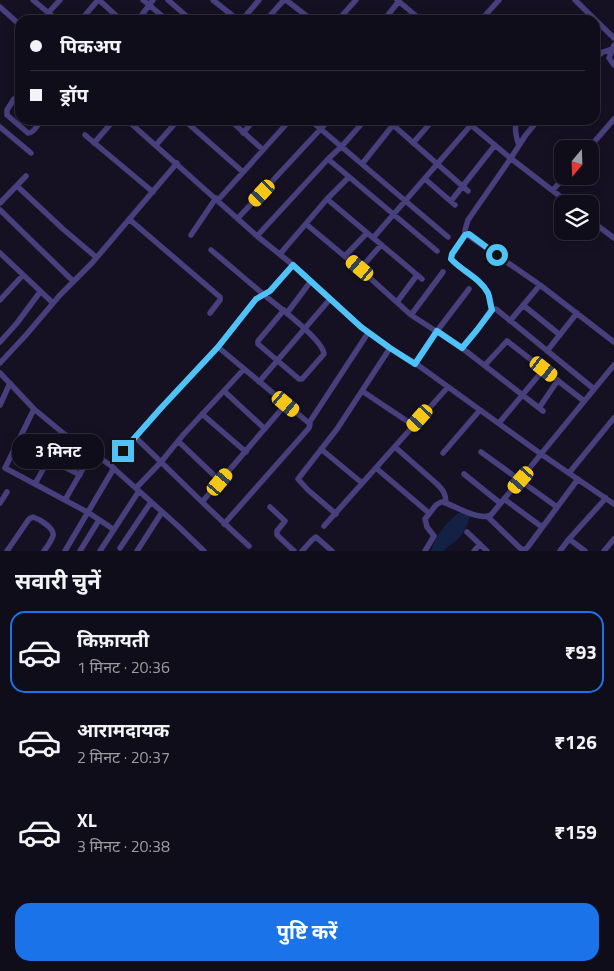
<!DOCTYPE html>
<html lang="hi">
<meta charset="utf-8">
<style>
body{margin:0;font-family:"Titillium Web","Noto Sans Devanagari",sans-serif;background:#191623;color:#f1f3f6;height:100vh;display:flex;flex-direction:column;font-size:19px;white-space:nowrap}
*{box-sizing:border-box;margin:0}
p{font-size:16px;color:#9c9ca2}
.icon{flex:none;width:28px;height:28px;fill:none;stroke:currentColor;stroke-width:2;stroke-linecap:round;stroke-linejoin:round}
.map{position:relative;height:551px;overflow:hidden}
.side{display:flex;flex-direction:column;background:#100d1a;flex:1}
.side>*{flex:none}
.guide{position:absolute;left:15px;top:15px;width:585px;height:110px;border-radius:15px;box-shadow:0 2px 12px #0003,0 0 0 1px #302d39;display:grid;align-content:center;height:110px;padding:0 15px;background:#100d1a}
.needle{width:32px;rotate:199deg}
.buttons{position:absolute;left:554px;top:140px;display:grid;gap:10px}
.buttons a{display:grid;place-items:center;width:45px;height:45px;border-radius:10px;background:#100d1a;box-shadow:0 2px 12px #0003,0 0 0 1px #302d39;font-size:25px}
.end{position:absolute;width:22px;height:22px;margin:-11px;border:6px solid #4fc3f7;background:#111;box-shadow:0 0 0 2px #111}
.from{border-radius:50%}
.bubble{position:absolute;height:35px;border-radius:15px;background:#100d1a;box-shadow:0 2px 12px #0003,0 0 0 1px #302d39;font-size:16px;font-weight:700;line-height:35px;text-align:center}
.car{position:absolute;width:15px;height:30px;margin:-15px -8px;border-radius:6px;box-shadow:0 0 4px 1px #0007;background:linear-gradient(#f5c518 24%,#345 0 40%,#f5c518 0 76%,#345 0 86%,#f5c518 0)}
.guide b{display:flex;align-items:center;gap:18px;height:48px;font-size:19px}
.guide b+b{border-top:1px solid #302d39}
.guide i{width:12px;height:12px;background:#f1f3f6}
ul{padding:0;list-style:none}
li{display:flex;align-items:center;gap:15px;height:82px;margin:0 10px 8px;padding:0 5px;border:2px solid transparent;border-radius:15px}
li div{flex:1}
li b{display:block;font-size:19px}
li em{font-style:normal;font-weight:700}
li.selected{border-color:#1a73e8}
li>.icon{width:45px;height:45px;stroke-width:1.5}
h2{padding:0 15px;font-size:22px;line-height:60px}
.cta{display:flex;gap:10px;margin-top:auto;padding:10px 15px}
.cta a{flex:1;height:58px;border-radius:15px;background:#1a73e8;color:#fff;font-size:20px;font-weight:700;line-height:58px;text-align:center}
.map>svg:first-child{display:block}
.water{fill:#132144}
.lines{fill:none;stroke-linecap:round;stroke-linejoin:round}
.street{stroke:#48407d;stroke-width:5.5}
.route{stroke:#4fc3f7;stroke-width:6}
</style>
<div class="map">
<svg width="614" height="551" viewBox="0 0 614 551">
<rect width="100%" height="100%" fill="#151123"/>
<path class="water" d="M458,513H465L470,517C467,526 464,533 457,540C452,544 447,546 444,551H431C435,536 446,523 458,513Z"/>
<g class="lines">
<path class="street" d="M33,0L57,20
M99,0L121,20
M143,0L167,20
M168,0L191,20
M213,0L238,20
M286,0L312,20
M397,0L421,20
M575,0L614,38
M0,7L20,25
M48,13L60,0
M81,20L98,0
M138,20L153,0
M242,20L259,0
M266,20L284,0
M338,20L356,0
M384,20L399,1
M481,20L499,0
M614,45L609,58L614,65
M595,58L603,52L612,49
M20,100L14,99L7,110V115L28,133C33,133 39,125 39,120
M127,120L257,236L293,265L361,327L390,348L415,363L541,454L614,504
M184,120L243,172
M230,120L263,150
M310,120L448,237
M465,120L509,157L570,204
M517,120C514,127 516,138 519,145
M393,125L468,191
M0,127L31,153
M243,133L254,120
M85,135L153,192
M94,143L114,120
M413,143L433,120
M156,145L178,120
M588,149L614,119
M328,159L437,251
M362,164L397,120
M425,179L455,205
M17,186L63,229L96,257
M553,190L565,176
M327,199L422,279
M218,200L290,120
M451,201L495,145
M0,203L26,176
M0,210L73,281
M238,218L329,120
M129,219L220,297V300L210,313
M590,220L614,238
M306,224L360,269L411,315L462,348L543,411
M191,235L216,198
M465,235V230L468,220L511,158L525,136L538,120
M257,236L328,159L342,146L365,120
M373,238L471,125
M211,250C228,264 245,279 262,293C274,304 323,339 324,354L302,379H299L258,344V341L284,310
M0,253L53,303
M280,254L327,199L349,177
M345,256L367,233
M360,269L381,245
M0,300L23,275
M397,302L417,275
M523,305L560,335
M492,310C490,304 490,298 488,293C480,278 462,271 451,259L452,254L466,234L540,285L614,342
M287,313L311,281
M411,315L443,272
M510,321L540,285
M0,342L17,323L40,292
M218,347L310,424L309,428L224,524
M462,348L477,330L491,310L493,309H496L594,389
M547,351L577,313
M0,363L26,335L60,295L92,263L177,163
M415,363L437,331L469,289
M485,365L507,341L584,401
M0,373L34,409L63,433L110,465L178,526L204,551
M259,382L330,299
M224,391L265,429
M362,391L413,425
M0,405L10,383
M539,408L558,380
M34,409L5,468L89,513L113,529
M202,414L246,452
M309,423L368,333
M499,423L544,369
M135,437C173,473 210,511 249,546
M178,441L220,481
M395,447L437,484C443,490 446,494 446,503
M321,449L362,483
M481,452L557,507
M443,453L480,410
M49,459L80,475
M110,465L161,408L218,347L256,299L270,291L293,265
M376,468L429,513
M569,473L614,418
M464,474L500,503
M35,484L63,433
M136,488L161,462L183,435L244,369
M504,499L542,527
M65,500L92,453
M202,502L286,404
M0,503L7,492
M270,507L285,521L277,531V535L294,551
M336,514L308,490L298,479L337,429L390,348
M488,517L520,548L524,550L527,548L578,479
M324,526L448,387
M467,532L487,551
M569,539L585,551
M120,548L151,502
M7,551L29,519L33,517C39,519 55,528 53,536C51,541 47,547 44,551
M65,551L114,468
M80,551L99,520
M100,551L139,491
M137,551L162,512
M302,551L312,540L316,537L332,551
M425,551L434,536L427,527L425,519L436,505L441,502H443C456,506 478,521 491,515L614,365
M474,551L480,544
M560,551L569,539L606,498
M604,551L614,539"/>
</g>
<g class="lines">
<path class="route" d="M123,451L161,408L218,347L256,299L270,291L293,265L361,327L390,348L415,364L437,331L462,348L477,330L492,310C490,304 490,298 488,293C480,278 462,271 451,259L452,254L465,235L469,234L497,255"/>
</g>
</svg>
<div class="buttons">
<a><svg class="needle" viewBox="-14 -14 28 28"><path d="M0-13l5 13h-10z" fill="#e53935"/><path d="M0 13l5-13h-10z" fill="#9c9ca2"/></svg></a>
<a><svg class="icon" aria-label="layers" viewBox="0 0 24 24"><path d="M12 4l9 5-9 5-9-5zM3 14l9 5 9-5"/></svg></a>
</div>
<i class="end from" style="left:497px;top:255px"></i>
<i class="end" style="left:123px;top:451px"></i>
<div class="bubble" style="left:12px;top:434px;width:92px">3 मिनट</div>
<i class="car" style="left:262px;top:193px;rotate:223deg"></i>
<i class="car" style="left:360px;top:268px;rotate:310deg"></i>
<i class="car" style="left:544px;top:369px;rotate:128deg"></i>
<i class="car" style="left:286px;top:404px;rotate:130deg"></i>
<i class="car" style="left:420px;top:418px;rotate:222deg"></i>
<i class="car" style="left:521px;top:480px;rotate:221deg"></i>
<i class="car" style="left:220px;top:482px;rotate:40deg"></i>
<div class="guide">
<b><i class="from"></i>पिकअप</b>
<b><i></i>ड्रॉप</b>
</div>
</div>
<section class="side">
<h2>सवारी चुनें</h2>
<ul>
<li class="selected"><svg class="icon" aria-label="car" viewBox="0 0 24 24"><path d="M5 17H2v-5l4-1 3-4h7l3 4 3 1v5h-3M9 17h6M6 11h13"/><circle cx="7" cy="17" r="2"/><circle cx="17" cy="17" r="2"/></svg><div><b>किफ़ायती</b><p>1 मिनट · 20:36</p></div><em>₹93</em></li>
<li><svg class="icon" aria-label="car" viewBox="0 0 24 24"><path d="M5 17H2v-5l4-1 3-4h7l3 4 3 1v5h-3M9 17h6M6 11h13"/><circle cx="7" cy="17" r="2"/><circle cx="17" cy="17" r="2"/></svg><div><b>आरामदायक</b><p>2 मिनट · 20:37</p></div><em>₹126</em></li>
<li><svg class="icon" aria-label="car" viewBox="0 0 24 24"><path d="M5 17H2v-5l4-1 3-4h7l3 4 3 1v5h-3M9 17h6M6 11h13"/><circle cx="7" cy="17" r="2"/><circle cx="17" cy="17" r="2"/></svg><div><b>XL</b><p>3 मिनट · 20:38</p></div><em>₹159</em></li>
</ul>
<div class="cta"><a>पुष्टि करें</a></div>
</section>
